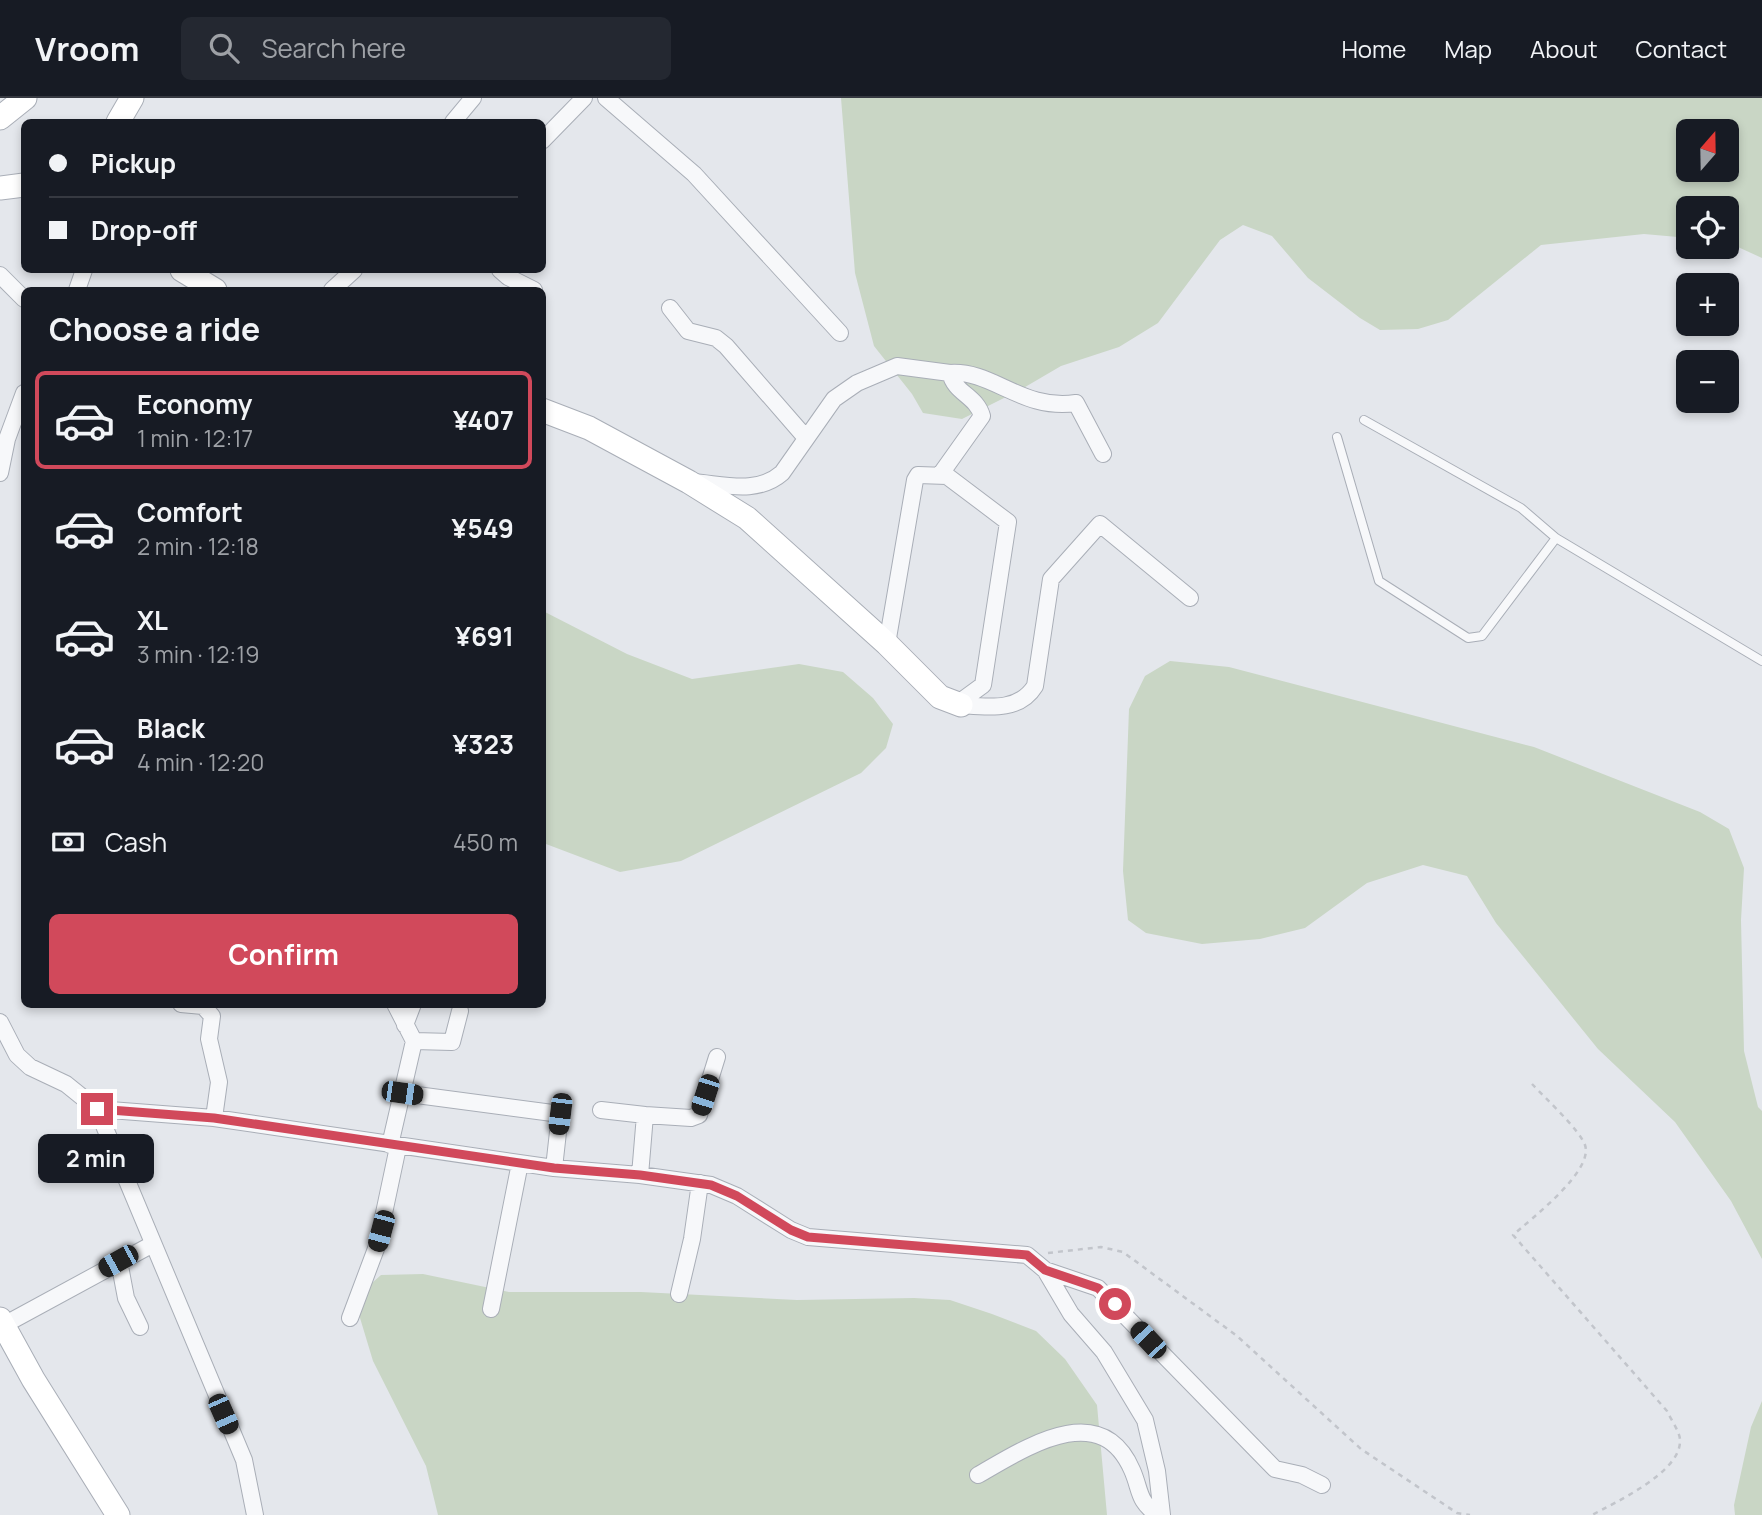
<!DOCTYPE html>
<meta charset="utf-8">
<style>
body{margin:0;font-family:Manrope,sans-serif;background:#242831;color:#f1f3f6;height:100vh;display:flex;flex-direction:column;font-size:26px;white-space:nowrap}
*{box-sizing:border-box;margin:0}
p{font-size:23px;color:#9ea1a6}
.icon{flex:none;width:38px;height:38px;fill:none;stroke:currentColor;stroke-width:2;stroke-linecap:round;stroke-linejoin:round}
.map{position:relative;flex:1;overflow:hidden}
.panel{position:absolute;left:21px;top:189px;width:525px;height:721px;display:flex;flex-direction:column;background:#171b24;border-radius:10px;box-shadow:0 4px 10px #0003}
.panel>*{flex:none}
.top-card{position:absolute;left:21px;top:21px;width:525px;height:154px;border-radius:10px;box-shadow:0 4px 10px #0003;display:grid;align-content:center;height:154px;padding:0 28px;background:#171b24}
.needle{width:46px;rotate:20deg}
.tools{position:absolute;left:1676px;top:21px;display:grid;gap:14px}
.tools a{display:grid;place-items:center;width:63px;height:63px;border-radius:10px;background:#171b24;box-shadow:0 4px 10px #0003;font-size:35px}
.end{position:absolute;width:32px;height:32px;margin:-16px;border:9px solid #d1495b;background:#fff;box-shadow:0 0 0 4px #fff}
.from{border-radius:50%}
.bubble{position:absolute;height:49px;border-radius:10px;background:#171b24;box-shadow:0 4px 10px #0003;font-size:23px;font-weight:700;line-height:49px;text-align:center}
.car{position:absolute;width:21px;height:42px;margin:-21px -10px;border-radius:9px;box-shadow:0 0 5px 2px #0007;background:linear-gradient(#222 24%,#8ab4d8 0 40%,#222 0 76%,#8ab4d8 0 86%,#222 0)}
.top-card b{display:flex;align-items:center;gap:24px;height:66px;font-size:26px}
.top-card b+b{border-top:2px solid #363941}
.top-card i{width:18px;height:18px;background:#f1f3f6}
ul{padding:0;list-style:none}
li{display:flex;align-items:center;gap:21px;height:98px;margin:0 14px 10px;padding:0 14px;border:4px solid transparent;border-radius:10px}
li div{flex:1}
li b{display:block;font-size:26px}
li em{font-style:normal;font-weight:700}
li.on{border-color:#d1495b}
li>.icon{width:63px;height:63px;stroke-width:1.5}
h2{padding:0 28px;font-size:32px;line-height:84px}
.pay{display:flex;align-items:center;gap:18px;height:77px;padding:0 28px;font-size:26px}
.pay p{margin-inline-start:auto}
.button{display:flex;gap:14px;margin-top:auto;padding:14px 28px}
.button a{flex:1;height:80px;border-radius:10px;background:#d1495b;color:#fff;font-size:28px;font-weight:700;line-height:80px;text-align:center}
header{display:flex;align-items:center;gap:42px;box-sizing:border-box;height:98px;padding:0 35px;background:#171b24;border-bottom:2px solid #363941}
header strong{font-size:33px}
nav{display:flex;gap:38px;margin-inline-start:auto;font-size:24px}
.search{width:490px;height:63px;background:#242831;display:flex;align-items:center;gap:18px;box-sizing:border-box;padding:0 24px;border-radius:10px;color:#9ea1a6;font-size:26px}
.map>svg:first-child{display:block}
.green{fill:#c9d6c5;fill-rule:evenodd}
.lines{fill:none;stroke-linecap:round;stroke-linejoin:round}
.lane-casing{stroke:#a9aeb7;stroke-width:10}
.street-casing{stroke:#a9aeb7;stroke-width:18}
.secondary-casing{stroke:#a9aeb7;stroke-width:25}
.path{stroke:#c2c5cb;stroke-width:2.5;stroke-dasharray:5 5;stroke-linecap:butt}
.lane{stroke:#f7f8fa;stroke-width:8}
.street{stroke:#f7f8fa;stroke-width:16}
.secondary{stroke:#fff;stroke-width:23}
.route{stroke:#d1495b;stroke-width:9}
</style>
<header>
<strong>Vroom</strong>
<div class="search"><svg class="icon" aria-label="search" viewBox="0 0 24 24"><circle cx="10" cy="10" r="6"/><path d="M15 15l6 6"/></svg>Search here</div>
<nav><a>Home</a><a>Map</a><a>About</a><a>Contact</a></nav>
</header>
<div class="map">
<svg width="1762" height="1417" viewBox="0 0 1762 1417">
<rect width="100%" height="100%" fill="#e4e7ec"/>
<path class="green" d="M841,0H1762V160L1727,144V110H1689V140L1644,136L1541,147L1448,222L1418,231L1380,232L1360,220L1308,180L1272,138L1243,127L1220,142L1158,225L1119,249L1061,268L1020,292L962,321L923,315L912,296L874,248L855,175ZM1689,33H1727V72H1689Z
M543,513L627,556L692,581L799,566L843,574L873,600L893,626L886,650L861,675L681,763L620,774L546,746L542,744Z
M1170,563L1229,569L1534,649L1700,714L1729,731L1744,770L1741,822L1744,953L1758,1009L1762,1013V1161L1731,1103L1675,1024L1598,951L1496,825L1467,778L1423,767L1367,785L1305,830L1260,841L1202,846L1146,835L1128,822L1123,773L1129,611L1145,578Z
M423,1176L509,1194H641L797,1202L914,1200L950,1202L992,1216L1036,1233L1065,1261L1097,1307L1107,1417H438L426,1368L373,1263L357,1210L364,1192L381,1177Z
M1762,1303V1417H1735L1734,1407L1751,1329Z"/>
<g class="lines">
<defs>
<path id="lane" d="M1364,322L1521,410L1556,440L1762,563
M1337,339L1379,483L1468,540L1482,538L1556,440"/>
<path id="street" d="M606,0L694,76L840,235
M453,24L473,0
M542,43L584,0
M500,172L508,179L534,192
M0,177L24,201
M77,192L84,172
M332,192L354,172
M670,210L688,233L716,240L726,248L806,340
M0,375L7,341L24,295
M940,377L982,318C976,297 955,296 950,275C993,272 1022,313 1076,305L1103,356
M692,384C723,386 757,397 782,375L834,301L857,285L897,268L950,275
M887,546L915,382L918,377L947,378L1008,424L983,587L957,606
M961,607C988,609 1019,614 1035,588L1051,481L1100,426L1190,500
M181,906L203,908L212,918L209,941L219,984L214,1020
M0,924L17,957L30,969L66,986L97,1011L244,1362L255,1417
M405,927L413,906
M414,943L452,944L460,913
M402,995L560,1016L554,1070
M97,1011L214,1020L554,1070L640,1077L711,1087L737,1098L791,1132L808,1139L1027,1157L1045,1172L1071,1216L1104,1254L1145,1322L1157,1373L1162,1417
M601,1012L645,1017
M390,1047L414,943L395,906
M640,1077L645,1017L691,1020L699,1017L717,959
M119,1163L126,1200L140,1229
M1045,1172L1098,1190L1275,1371L1302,1377L1322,1387
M679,1196L692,1141L700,1085
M491,1211L520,1065
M350,1220L377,1148L398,1049
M0,1229L153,1146
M978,1377C1024,1351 1100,1299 1132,1372C1141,1392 1137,1403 1158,1417"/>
<path id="secondary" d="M0,20L25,0
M118,24L132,0
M0,90L24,87
M182,172L215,192
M542,312L589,330L689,384L747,420L887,546L940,599L961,607
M0,1221L33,1281L118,1417"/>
</defs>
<use href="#lane" class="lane-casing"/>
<use href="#street" class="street-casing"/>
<use href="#secondary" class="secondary-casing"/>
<path class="path" d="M1532,986C1545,1000 1579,1031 1585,1047C1594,1073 1531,1121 1513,1137L1667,1313C1671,1322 1681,1335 1680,1344C1679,1375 1616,1404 1592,1417
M1048,1155L1101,1149L1123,1154L1237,1238L1361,1351L1457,1415L1470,1417"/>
<use href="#lane" class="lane"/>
<use href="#street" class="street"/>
<use href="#secondary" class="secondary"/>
</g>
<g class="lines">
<path class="route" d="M97,1011L214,1020L554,1070L640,1077L711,1087L737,1098L791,1132L808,1139L1027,1157L1045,1172L1098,1190L1115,1206"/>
</g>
</svg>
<div class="tools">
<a><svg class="needle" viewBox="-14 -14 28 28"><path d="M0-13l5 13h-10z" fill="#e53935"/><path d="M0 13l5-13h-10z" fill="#9ea1a6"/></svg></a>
<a><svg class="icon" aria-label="locate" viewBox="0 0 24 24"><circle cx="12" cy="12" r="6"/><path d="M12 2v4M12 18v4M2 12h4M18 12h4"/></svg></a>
<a>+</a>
<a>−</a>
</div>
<i class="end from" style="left:1115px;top:1206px"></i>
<i class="end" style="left:97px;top:1011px"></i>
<div class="bubble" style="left:38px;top:1036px;width:116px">2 min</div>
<i class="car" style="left:402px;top:995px;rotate:98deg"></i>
<i class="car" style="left:705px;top:997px;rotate:198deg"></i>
<i class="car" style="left:560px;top:1016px;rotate:187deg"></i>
<i class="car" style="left:381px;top:1133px;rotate:195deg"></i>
<i class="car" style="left:118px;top:1163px;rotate:241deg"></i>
<i class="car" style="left:1148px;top:1242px;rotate:317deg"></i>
<i class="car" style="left:223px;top:1316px;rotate:156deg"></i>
<div class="top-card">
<b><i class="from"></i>Pickup</b>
<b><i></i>Drop-off</b>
</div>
<section class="panel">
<h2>Choose a ride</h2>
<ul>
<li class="on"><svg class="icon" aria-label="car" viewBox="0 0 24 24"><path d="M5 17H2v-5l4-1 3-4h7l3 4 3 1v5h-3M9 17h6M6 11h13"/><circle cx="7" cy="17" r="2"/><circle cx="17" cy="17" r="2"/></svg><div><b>Economy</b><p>1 min · 12:17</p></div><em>¥407</em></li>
<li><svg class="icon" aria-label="car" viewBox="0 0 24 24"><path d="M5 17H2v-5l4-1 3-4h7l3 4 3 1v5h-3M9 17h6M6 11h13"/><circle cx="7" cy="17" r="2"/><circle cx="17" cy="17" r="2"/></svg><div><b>Comfort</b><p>2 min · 12:18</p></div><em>¥549</em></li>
<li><svg class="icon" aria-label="car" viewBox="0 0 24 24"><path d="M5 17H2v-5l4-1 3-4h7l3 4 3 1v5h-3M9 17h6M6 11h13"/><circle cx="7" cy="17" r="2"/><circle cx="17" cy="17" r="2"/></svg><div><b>XL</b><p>3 min · 12:19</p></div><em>¥691</em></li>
<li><svg class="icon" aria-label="car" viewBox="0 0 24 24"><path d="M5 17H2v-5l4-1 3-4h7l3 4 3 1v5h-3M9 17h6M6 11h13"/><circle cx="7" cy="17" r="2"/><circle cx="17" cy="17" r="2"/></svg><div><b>Black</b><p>4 min · 12:20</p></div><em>¥323</em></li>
</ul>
<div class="pay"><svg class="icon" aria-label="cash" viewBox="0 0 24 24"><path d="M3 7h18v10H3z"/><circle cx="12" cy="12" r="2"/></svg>Cash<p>450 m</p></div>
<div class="button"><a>Confirm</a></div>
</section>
</div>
